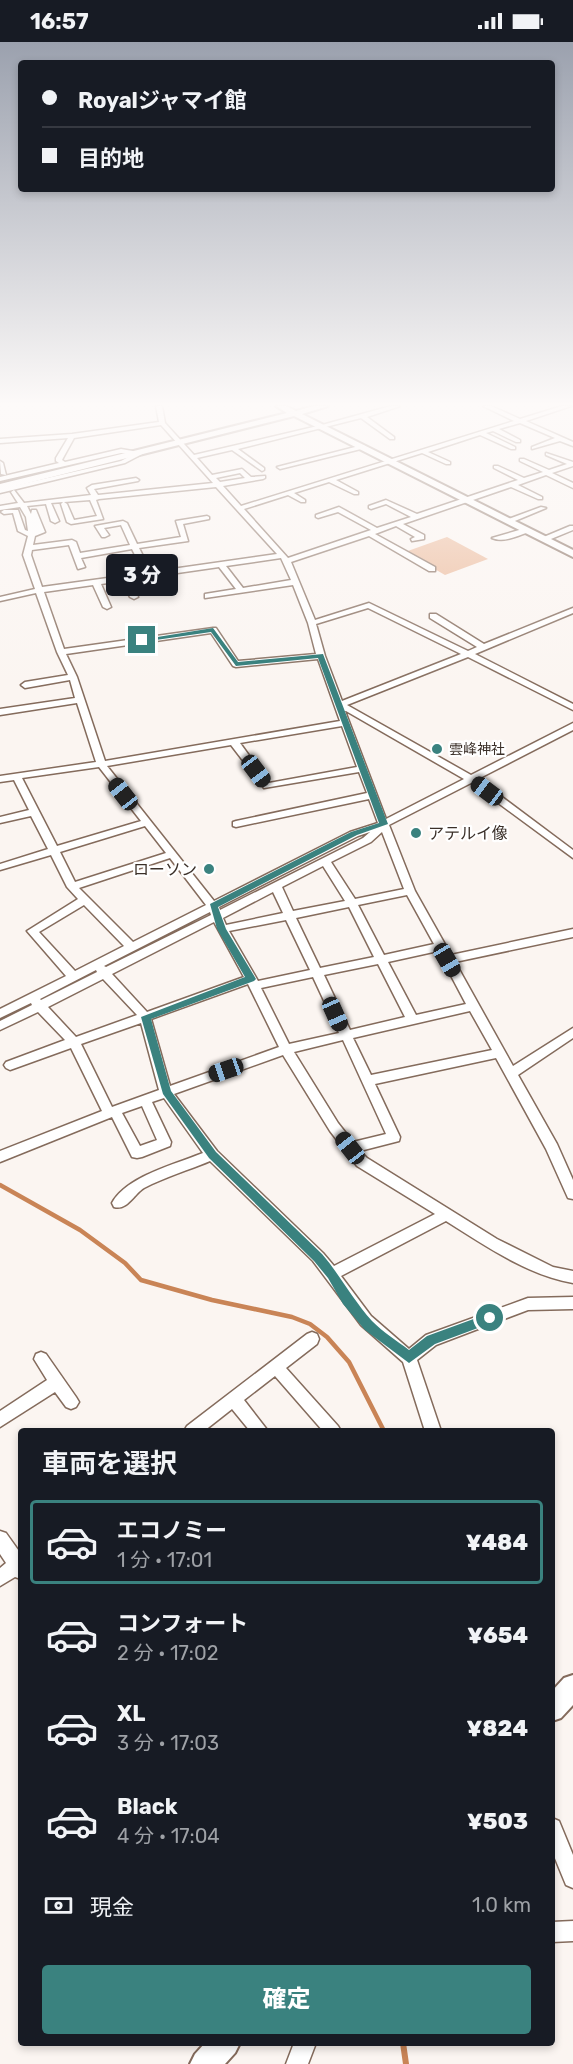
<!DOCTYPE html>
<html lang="ja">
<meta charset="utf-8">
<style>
body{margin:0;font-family:Rubik,"Noto Sans JP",sans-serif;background:#20242c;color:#f1f3f6;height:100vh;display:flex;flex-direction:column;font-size:22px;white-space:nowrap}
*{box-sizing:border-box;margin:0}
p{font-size:20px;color:#9ea1a6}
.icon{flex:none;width:33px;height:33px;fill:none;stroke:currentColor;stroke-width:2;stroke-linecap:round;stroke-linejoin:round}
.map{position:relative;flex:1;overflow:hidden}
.panel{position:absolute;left:18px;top:1386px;width:537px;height:618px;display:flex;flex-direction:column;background:#171b24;border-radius:6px;box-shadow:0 3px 9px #0003}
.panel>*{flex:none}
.banner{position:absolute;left:18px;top:18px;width:537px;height:132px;border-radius:6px;box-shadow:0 3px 9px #0003;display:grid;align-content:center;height:132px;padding:0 24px;background:#171b24}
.end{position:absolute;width:27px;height:27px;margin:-14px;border:8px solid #3a827f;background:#fff;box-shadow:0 0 0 3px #fff}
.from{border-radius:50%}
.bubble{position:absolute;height:42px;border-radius:6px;background:#171b24;box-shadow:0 3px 9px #0003;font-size:20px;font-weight:800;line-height:42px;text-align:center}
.car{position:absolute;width:18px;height:36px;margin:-18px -9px;border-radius:8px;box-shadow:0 0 4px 2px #0007;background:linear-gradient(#222 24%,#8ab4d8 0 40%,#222 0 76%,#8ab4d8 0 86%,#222 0)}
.banner b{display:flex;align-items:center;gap:21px;height:57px;font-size:22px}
.banner b+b{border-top:2px solid #363941}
.banner i{width:15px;height:15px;background:#f1f3f6}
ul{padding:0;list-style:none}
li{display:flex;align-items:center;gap:18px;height:84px;margin:0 12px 9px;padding:0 12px;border:3px solid transparent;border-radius:6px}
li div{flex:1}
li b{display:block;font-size:22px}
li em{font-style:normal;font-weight:800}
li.on{border-color:#3a827f}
li>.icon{width:54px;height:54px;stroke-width:1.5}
h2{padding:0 24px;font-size:27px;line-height:72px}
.pay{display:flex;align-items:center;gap:15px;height:66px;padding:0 24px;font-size:22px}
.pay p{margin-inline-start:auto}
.action{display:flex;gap:12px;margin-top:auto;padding:12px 24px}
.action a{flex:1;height:69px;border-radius:6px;background:#3a827f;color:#fff;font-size:24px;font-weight:800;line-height:69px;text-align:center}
.status{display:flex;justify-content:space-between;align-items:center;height:42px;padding:0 30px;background:#171b24;direction:ltr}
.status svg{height:16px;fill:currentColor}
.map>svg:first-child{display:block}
.green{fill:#ebb898}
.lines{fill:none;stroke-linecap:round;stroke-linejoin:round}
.stream-far1{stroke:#c98456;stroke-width:4.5}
.stream{stroke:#c98456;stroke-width:6}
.minor-casing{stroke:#846b5c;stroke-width:3}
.highway-casing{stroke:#846b5c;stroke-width:4}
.minor{fill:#fff;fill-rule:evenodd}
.highway{fill:#fff;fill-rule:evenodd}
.route{fill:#3a827f}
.poi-dot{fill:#3a827f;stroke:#fff;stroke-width:2}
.labels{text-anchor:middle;stroke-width:4.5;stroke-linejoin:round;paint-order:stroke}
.far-poi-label{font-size:14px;fill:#3b3029;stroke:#fff;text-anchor:start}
.poi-label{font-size:16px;fill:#3b3029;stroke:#fff;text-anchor:start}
</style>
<div class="status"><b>16:57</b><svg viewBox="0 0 49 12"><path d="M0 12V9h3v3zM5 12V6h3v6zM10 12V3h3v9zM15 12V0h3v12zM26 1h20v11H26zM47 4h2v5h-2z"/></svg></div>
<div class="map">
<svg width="573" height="2022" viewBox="0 0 573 2022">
<rect width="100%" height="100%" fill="#fbf5f1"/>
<path class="green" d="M447,495L488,517L445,533L405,510Z"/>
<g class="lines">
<path class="stream-far1" d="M0,1143L80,1188L125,1221L141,1238L212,1258L292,1275L310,1282L327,1295L349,1320L384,1389"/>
<path class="stream" d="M403,2001L406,2022"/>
<defs>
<path id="minor" d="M156,364H162L165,381L194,413L322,383L391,364H400L367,375L394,395V397H390L361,376L238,407L264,426V428L262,429L232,408L197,416L212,433L242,427L251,435L265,434V436L263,437L223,444L241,464L514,379L483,364H491L520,377L562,364H571L526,379L573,400V404L560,399L532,407V405L555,396L520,381L499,387L520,398V400H516L493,389L486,391L515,405V407H511L480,393L428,410L450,420V422H446L422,411L336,438L358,450V452H354L329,440L294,451L305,458V460H301L288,453L244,467L288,516L371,488L338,470L318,476L316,475V473L339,465L377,486L411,475L386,462L371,467L369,466V464L386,458L417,472L518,438L494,426V424H498L524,436L543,430L520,419V417H524L549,428L567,422L546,413V411L573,420V424L552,431L573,441V446L546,433L518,443L542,455V457H538L511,445L403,482L424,493V497L412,499L411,497L415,495L396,484L375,492L435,525V529H429L369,494L291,520L315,578L369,561L468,609L477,605L430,576V572H436L484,602L573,566V571L475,612L573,662V668L468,615L347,663L471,733L573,681V688L478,737L573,808V816L471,741L389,783L415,849L451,913L573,887V895L455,920L513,1024L573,986V996L518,1033L557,1102L573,1138V1157L568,1156L546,1107L496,1016L375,1042L400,1095L399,1099L360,1109L367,1116L497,1197L553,1225L573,1229V1241C527,1233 486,1204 446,1179L341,1234L371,1274L409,1307L426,1293L528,1256L573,1255V1267L528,1268L436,1303L417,1318L441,1389H425L403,1320L361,1283L313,1219L210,1119C189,1128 165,1135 144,1146C134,1152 127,1169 114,1165L112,1161C127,1134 176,1122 203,1111L164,1056L152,1060L171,1100L170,1104L142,1115L137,1116L132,1115L112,1075L0,1120V1109L102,1069L71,1006L10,1028L6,1026L4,1023L6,1020L65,998L38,970L0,988V979L32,963L31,961L0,976V967L66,934L27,889L78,857L67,845L51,813L0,828V822L48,807L31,774L0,781V775L29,768L14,738L0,740V734L96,720L77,661L0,673V667L75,656L70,638L25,646L21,643L25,640L68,633L57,610L36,551L0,559V555L35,547L23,513L28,494L18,489L13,471L4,472L1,470L4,468H18L25,488L28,489L26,475L20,465L0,468V464L18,461L11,450L14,448L24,461L91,453L87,446L92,443L136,436L139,438L138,439L94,447L98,453L213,441L161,383L74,396L63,416L62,418L65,420L121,407L144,411L125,421L0,451V447L121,419L134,412L121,411L0,439V435L59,421L56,419V416L68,396L0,401V397L72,392L159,380ZM240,431L245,436L220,440L216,436ZM216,445L277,512L151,530L139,506L188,499L183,482L209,477V475L207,474L176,479L181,495L137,502L127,481L123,479L95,484L102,495H105L109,493L104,486L121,483L130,503L80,511L76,500L72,498L33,503L35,494L45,490L36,468H32L31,472L27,464L46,462L51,479L55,481L59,479L51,461L63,460L61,462L67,480L71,482L103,477L96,458L99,457ZM90,458L97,474L74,478L67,462L64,460ZM69,503L78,527L85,525L81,516L132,507L144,531L42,545L31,513L32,508ZM281,516L291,538L243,546L226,524ZM219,525L236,547L205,552V556L293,543L308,581L316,612L238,619L216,586H213L64,607L44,550L93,543L103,565L107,567L111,565L101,542L122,539L130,555L134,557L138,555L129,538ZM368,566L461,612L342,659L325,614L316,582ZM211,591L233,624L236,625L318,617L340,679L105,719L77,635L66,612ZM345,669H346L464,737L386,777ZM342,684L357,725L269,741L240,701ZM231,703L264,746L359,730L367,751L236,779L233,780V784L236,785L369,757L378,781L350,790L214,859L107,724ZM99,725L141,779L57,804L22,736ZM145,784L166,811L75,840L60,810ZM370,790L363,796L220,868L219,865L358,794ZM382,790L404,847L355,857L331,820L371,800ZM170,816L206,863L133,900L79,846ZM323,824L345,859L293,869L282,845ZM273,850L283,871L226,883L223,876ZM407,853L434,902L384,913L358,863ZM84,863L124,904L75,929L39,890ZM349,865L374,915L320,926L296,876ZM210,870L211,873L106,925L104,924ZM286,878L310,928L258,939L229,889ZM214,880L244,935L147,970L112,932ZM438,909L466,962L416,973L388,920ZM378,922L405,975L350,988L324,933ZM96,928L97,930L41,958L40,957ZM313,935L339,991L289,1002L261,946ZM103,937L137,973L76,995L48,965ZM248,942L279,1005L170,1044L151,977ZM470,969L492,1008L371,1033L353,996ZM141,981L159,1048L112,1065L81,1002ZM343,998L386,1092L353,1100L338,1081L294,1010ZM283,1013L330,1089L357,1124L435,1172L334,1224L323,1211L217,1109L174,1052ZM142,1064L157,1098L140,1104L122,1071Z
M363,403L365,404V406L280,427L277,425Z
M0,419L3,421L6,433L1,432Z
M541,465L546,466L510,481L503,479Z
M570,484H573V488L546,499L539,497Z
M526,486L530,488L529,490C517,494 504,501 492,496Z
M312,1290L317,1292L319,1297L317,1302L286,1326L338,1384L341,1389H323L275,1334L244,1358L268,1389H250L232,1367L204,1389H184L187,1384L307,1292Z
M41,1310L46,1312L76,1355L79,1360L76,1365L71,1367L66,1365L55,1350L0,1385V1369L47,1338L34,1317L36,1312Z
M0,1489L6,1491L21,1512V1537L15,1535L0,1544V1526L6,1521L0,1512Z
M552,1776L559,1779L573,1813V1846L566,1843L552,1809Z
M573,1879V1899L552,1900V1880Z
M294,2001H316L308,2022H286Z"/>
<path id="highway" d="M276,364H286L296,369L314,364H328L302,372L573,508V515L294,374L0,448V442L287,371Z
M573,1633V1663L561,1676L552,1679V1649L564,1636Z
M205,2001H240L235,2011L225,2022H190L195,2012Z"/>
</defs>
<use href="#minor" class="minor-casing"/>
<use href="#highway" class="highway-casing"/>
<use href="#minor" class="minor"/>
<use href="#highway" class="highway"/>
</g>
<linearGradient id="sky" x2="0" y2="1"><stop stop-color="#9ba1ae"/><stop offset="0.56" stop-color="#fdfaf9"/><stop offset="1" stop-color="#fdfaf9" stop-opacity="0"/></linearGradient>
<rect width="573" height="647" fill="url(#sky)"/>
<path class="route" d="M213,586L238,620L323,612L388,782L357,793L218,865L226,887L256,937L254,939L151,977L171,1049L216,1110L322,1212C340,1233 353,1258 372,1279C383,1290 397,1299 409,1308L427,1294L490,1271L494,1272V1280L435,1302L409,1321L365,1288L343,1262L328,1236L314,1219L209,1116L163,1052L141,975L245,935L217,887L210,862L351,790L379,781L318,616L236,624L211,590L142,600L139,598Z"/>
<g class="poi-dot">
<circle cx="437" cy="707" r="6"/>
<circle cx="416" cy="791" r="6"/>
<circle cx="209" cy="827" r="6"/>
</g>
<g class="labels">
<g class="far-poi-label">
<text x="449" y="712">雲峰神社</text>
</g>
<g class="poi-label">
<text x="428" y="797">アテルイ像</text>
<text x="197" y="833" text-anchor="end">ローソン</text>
</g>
</g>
</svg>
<i class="end from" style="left:490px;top:1276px"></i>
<i class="end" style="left:142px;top:598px"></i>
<div class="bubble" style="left:106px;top:512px;width:72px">3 分</div>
<i class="car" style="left:256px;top:729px;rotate:143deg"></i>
<i class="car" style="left:487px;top:749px;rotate:307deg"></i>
<i class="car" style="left:123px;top:752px;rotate:322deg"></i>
<i class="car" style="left:447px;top:918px;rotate:150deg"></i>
<i class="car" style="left:335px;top:972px;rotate:156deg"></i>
<i class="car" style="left:226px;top:1028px;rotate:251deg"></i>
<i class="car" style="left:350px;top:1106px;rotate:322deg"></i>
<div class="banner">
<b><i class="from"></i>Royalジャマイ館</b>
<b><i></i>目的地</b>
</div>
<section class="panel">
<h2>車両を選択</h2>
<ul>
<li class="on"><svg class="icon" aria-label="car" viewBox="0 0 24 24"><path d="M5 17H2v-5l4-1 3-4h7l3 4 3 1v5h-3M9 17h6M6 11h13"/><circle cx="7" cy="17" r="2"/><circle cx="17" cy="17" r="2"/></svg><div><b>エコノミー</b><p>1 分 · 17:01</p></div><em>¥484</em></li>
<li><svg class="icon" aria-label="car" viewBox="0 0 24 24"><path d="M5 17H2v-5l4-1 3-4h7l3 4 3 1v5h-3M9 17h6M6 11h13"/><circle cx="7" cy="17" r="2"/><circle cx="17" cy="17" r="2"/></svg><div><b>コンフォート</b><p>2 分 · 17:02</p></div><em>¥654</em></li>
<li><svg class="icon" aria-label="car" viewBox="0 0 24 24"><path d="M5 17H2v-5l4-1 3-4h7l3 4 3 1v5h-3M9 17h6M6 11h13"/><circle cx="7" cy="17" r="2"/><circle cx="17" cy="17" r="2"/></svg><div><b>XL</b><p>3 分 · 17:03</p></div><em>¥824</em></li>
<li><svg class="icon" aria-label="car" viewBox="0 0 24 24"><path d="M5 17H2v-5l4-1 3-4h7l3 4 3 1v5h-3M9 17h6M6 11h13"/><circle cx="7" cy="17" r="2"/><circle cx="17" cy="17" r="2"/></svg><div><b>Black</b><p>4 分 · 17:04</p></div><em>¥503</em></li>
</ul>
<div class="pay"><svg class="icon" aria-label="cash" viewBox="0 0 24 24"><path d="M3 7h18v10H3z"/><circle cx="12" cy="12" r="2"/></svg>現金<p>1.0 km</p></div>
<div class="action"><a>確定</a></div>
</section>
</div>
